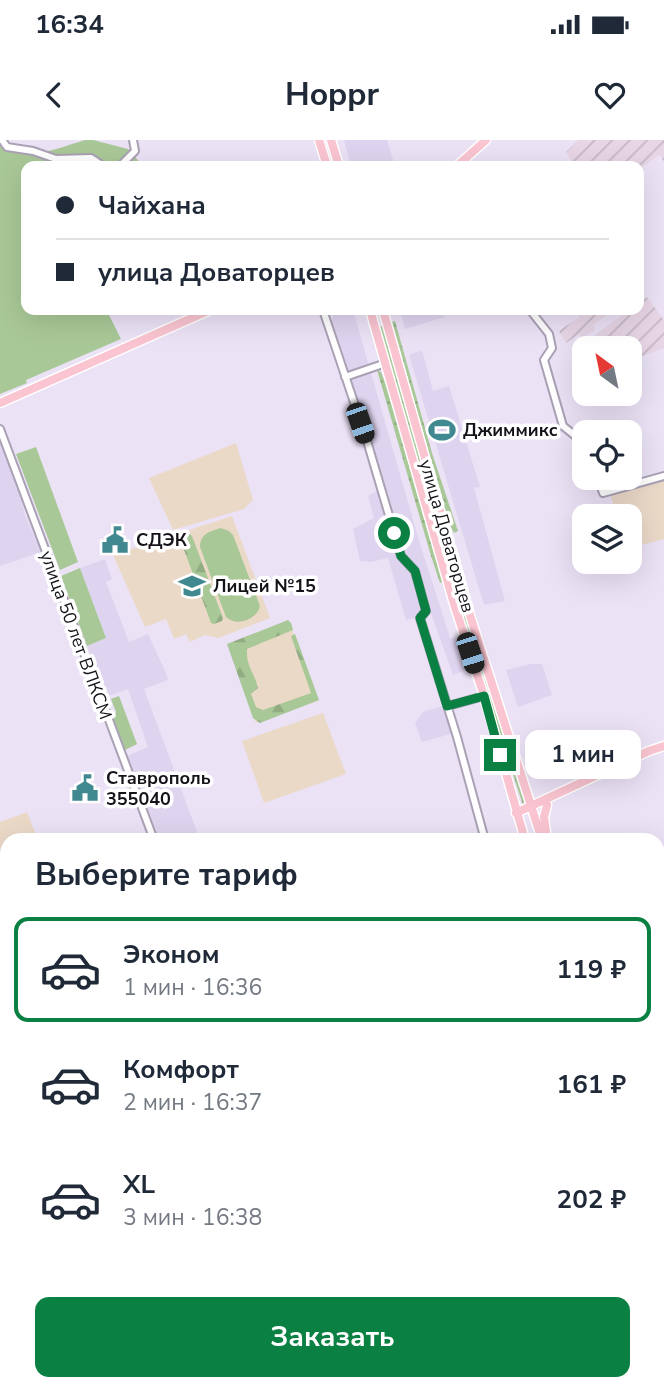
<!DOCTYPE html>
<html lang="ru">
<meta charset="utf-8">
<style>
body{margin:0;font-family:"Nunito Sans",sans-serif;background:#f6f6f7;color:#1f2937;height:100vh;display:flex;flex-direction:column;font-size:26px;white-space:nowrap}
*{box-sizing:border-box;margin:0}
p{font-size:23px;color:#747a83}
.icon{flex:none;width:38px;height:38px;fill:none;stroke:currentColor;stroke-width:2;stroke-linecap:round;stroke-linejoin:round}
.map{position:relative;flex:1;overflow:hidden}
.panel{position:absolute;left:0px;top:693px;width:665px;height:558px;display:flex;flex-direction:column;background:#fff;border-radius:21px 21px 0 0;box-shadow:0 7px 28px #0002}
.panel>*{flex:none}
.guide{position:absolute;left:21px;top:21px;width:623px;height:154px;border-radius:14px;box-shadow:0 7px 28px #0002;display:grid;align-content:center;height:154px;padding:0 35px;background:#fff}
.needle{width:46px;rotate:327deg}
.buttons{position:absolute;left:572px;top:196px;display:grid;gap:14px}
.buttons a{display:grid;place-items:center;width:70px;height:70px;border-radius:14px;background:#fff;box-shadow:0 7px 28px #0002;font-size:35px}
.end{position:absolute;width:32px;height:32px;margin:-16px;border:9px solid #0b8043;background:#fff;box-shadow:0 0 0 4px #fff}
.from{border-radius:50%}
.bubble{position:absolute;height:49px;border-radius:14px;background:#fff;box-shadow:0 7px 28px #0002;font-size:23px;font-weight:700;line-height:49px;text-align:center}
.car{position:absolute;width:21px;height:42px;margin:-21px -10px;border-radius:9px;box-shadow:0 0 5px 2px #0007;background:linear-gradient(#222 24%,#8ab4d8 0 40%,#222 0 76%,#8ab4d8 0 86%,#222 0)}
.guide b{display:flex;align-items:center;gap:24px;height:66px;font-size:26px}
.guide b+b{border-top:2px solid #e0e1e3}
.guide i{width:18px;height:18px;background:#1f2937}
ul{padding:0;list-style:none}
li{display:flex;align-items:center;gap:21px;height:105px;margin:0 14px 10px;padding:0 21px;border:4px solid transparent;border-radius:14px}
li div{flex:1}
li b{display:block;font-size:26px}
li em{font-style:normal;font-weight:700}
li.on{border-color:#0b8043}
li>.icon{width:63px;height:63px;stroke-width:1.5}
h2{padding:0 35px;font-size:32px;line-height:84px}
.action{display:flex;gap:14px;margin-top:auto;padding:14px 35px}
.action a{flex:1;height:80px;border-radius:14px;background:#0b8043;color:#fff;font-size:28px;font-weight:700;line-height:80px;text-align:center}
.status{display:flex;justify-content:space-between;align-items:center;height:49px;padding:0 35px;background:#fff;direction:ltr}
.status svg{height:19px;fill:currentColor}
header{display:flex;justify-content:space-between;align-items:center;height:91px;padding:0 35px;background:#fff;font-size:32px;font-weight:700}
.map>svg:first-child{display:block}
.built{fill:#dfd4ef}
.industrial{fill:url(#industrial-furrows)}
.education{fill:#ebd9c8}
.grass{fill:url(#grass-dots)}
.forest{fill:url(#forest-firs)}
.green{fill:#a9c897}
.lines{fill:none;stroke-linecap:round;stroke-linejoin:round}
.minor-casing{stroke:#aaa1b5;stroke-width:10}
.major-casing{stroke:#fff;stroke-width:11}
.minor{stroke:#fff;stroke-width:6}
.major{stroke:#fac5d1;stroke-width:8}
.route{stroke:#0b8043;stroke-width:9}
.labels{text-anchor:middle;stroke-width:7;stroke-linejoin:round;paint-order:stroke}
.poi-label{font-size:18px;font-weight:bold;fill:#151219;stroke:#fff;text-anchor:start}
.street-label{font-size:18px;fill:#151219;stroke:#fff}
</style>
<div class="status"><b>16:34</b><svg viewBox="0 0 49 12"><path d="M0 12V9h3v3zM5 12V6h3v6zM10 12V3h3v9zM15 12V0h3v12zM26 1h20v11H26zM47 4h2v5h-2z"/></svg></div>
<header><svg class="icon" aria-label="back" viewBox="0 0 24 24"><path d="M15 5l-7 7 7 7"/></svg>Hoppr<svg class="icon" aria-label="heart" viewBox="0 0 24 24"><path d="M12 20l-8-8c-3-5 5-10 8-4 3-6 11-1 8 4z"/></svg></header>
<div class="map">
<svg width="664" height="1251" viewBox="0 0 664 1251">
<defs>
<pattern id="industrial-furrows" width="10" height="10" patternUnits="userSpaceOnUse" patternTransform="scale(1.75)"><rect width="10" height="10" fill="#e8d6e7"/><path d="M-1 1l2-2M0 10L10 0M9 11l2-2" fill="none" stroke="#c6b7c6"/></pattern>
<pattern id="grass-dots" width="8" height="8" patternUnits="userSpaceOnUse" patternTransform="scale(1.75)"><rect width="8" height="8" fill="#a9c897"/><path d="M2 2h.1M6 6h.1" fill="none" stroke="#91ab82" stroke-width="1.8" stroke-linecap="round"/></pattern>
<pattern id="forest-firs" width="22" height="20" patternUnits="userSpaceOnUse" patternTransform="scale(1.75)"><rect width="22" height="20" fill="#a9c897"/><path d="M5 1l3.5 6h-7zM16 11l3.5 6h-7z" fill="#91ab82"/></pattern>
</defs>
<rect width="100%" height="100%" fill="#ebe2f6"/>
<path class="built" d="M344,0H387L395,26H351Z
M330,170H353L418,397L450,498L455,497L466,530L453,535L431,473L406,480L388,418L371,422L360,421L353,389L374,378L368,356L381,348L330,181L333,179Z
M400,170H443L445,177L405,189Z
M422,210L433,251L449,246L480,347L474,348L505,461L484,465L409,215Z
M0,301L22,361L25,375L41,412L0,426Z
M105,419L112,439L106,442L129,502L148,494L166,533L168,540L144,549L200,700H160L127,616L148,607L128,549L106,557L87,506L106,498L80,428Z
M531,524H542L552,555L518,567L506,530Z
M445,565L454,593L422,602L415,583L423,572Z
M658,1105L664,1124V1228L658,1211Z"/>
<path class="industrial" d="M579,0H664V22L660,15L639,29V26H575L566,12Z
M647,157L664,180V208L630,221V208H603L595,195L629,170H639V163Z
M575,170H614L593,185L595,190L582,198L579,194L566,203L559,191L579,177Z"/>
<path class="education" d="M236,303L253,360L244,369L173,390L149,338Z
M664,339V399L630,408V376H617L610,354Z
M232,376L270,478L218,498L205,495L190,502L186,494L174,499L166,479L145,487L113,415Z
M290,483L318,561L256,583L228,505Z
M323,573L346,634L264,663L242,601Z
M27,672L38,700H7V756L0,759V682Z
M152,1244H268L271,1251H135Z
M481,1244H583L586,1251H484Z"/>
<path class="grass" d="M395,181L432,313L458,391L454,393L449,384L392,182Z
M383,186L463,467L526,664L523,665L459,468L379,187Z
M377,230L381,232L393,262L444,441L440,443L431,416Z"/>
<path class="forest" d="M188,392L192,396L223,478L222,481L214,484L211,483L180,399Z
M288,480L291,483L293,490L247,509C246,527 254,531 258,548L251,554L256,567L263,570L311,553L291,496L295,494L319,560L260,583L253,578L227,504Z
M664,871V1005C652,963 656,913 664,871Z"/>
<path class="green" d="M85,0H93L128,9L143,26H26V170H115L108,173L121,199L26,240L27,243L0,254V4C20,25 61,7 85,0Z
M36,307L78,422L60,430L16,314Z
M221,388L229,391L233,395L260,466C257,480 236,487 226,477L200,407C200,394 210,391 221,388Z
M80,428L106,498L87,506L61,436Z
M119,556L137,604L123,611L112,580L116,572L111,559Z"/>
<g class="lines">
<defs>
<path id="minor" d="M2,0L7,7L33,11L56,19L91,18L103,26
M120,26L135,11L133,0
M323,170L367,301L401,416L415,431L426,471L420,478L457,597L485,700
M530,170L549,194L552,208L544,220L563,286L584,303
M345,237L386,223
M0,289L154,700
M598,338L603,353L664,336
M448,566L484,556
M0,918L7,915
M0,1070L7,1068
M658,1218L664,1235
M365,1244L368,1251"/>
<path id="major" d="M319,0L327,26
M331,0L339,26
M457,26L486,0
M370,170L454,464L484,556L525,700
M383,170L467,466L542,700
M0,263L210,170
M547,665L544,677L547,700
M516,673L649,611L664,606
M658,1052L664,1071
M658,1089L664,1107"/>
</defs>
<use href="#minor" class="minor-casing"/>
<use href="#major" class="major-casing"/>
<use href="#minor" class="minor"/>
<use href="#major" class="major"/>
</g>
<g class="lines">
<path class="route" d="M394,393L401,416L415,431L426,471L420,478L447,566L484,556L500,615"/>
</g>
<defs>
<symbol id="stadium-bare" viewBox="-9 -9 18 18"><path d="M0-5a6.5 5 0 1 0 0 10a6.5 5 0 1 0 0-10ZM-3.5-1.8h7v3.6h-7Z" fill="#418990" stroke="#fff" stroke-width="2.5" paint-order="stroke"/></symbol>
<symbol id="civic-bare" viewBox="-9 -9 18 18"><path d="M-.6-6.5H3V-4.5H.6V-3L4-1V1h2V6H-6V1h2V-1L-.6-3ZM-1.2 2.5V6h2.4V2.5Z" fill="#418990" stroke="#fff" stroke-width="2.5" paint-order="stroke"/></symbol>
<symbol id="school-bare" viewBox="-9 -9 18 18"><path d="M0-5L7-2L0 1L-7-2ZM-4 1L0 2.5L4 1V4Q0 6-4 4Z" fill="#418990" stroke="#fff" stroke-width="2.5" paint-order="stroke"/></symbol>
</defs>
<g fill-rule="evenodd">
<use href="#stadium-bare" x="423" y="271" width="38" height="38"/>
<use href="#civic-bare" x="96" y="381" width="38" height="38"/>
<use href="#school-bare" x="173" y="427" width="38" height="38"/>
<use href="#civic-bare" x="66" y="629" width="38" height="38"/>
</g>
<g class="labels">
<g class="poi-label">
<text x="463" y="296">Джиммикс</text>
<text x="136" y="406">СДЭК</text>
<text x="213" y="452">Лицей №15</text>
<text x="106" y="644">Ставрополь<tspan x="106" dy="21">355040</tspan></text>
</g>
<g class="street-label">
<text transform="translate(447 396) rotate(74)" y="6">улица Доваторцев</text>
<text transform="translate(76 495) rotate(70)" y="6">улица 50 лет ВЛКСМ</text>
</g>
</g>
</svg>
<div class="buttons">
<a><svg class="needle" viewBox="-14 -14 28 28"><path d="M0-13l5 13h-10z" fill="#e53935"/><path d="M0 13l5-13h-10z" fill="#747a83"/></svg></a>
<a><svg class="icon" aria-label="locate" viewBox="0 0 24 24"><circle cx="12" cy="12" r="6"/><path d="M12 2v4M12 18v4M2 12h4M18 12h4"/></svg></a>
<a><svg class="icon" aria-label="layers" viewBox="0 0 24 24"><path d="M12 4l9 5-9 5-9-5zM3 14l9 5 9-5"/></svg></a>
</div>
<i class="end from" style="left:394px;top:393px"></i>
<i class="end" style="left:500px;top:615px"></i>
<div class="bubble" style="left:525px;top:590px;width:116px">1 мин</div>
<i class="car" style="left:360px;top:283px;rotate:161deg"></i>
<i class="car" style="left:470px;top:513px;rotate:162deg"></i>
<div class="guide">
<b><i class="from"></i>Чайхана</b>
<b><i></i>улица Доваторцев</b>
</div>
<section class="panel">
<h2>Выберите тариф</h2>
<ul>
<li class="on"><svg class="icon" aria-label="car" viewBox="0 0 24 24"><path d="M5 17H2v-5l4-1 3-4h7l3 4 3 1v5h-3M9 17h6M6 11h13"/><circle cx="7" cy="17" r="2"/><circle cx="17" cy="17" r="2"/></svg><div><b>Эконом</b><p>1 мин · 16:36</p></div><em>119 ₽</em></li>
<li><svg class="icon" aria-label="car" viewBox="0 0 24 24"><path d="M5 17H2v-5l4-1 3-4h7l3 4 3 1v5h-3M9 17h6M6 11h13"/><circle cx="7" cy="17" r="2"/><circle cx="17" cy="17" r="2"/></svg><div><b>Комфорт</b><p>2 мин · 16:37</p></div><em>161 ₽</em></li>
<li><svg class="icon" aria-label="car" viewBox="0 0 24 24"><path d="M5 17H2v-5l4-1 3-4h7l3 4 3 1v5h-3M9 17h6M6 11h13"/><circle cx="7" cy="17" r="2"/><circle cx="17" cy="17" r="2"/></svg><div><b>XL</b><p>3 мин · 16:38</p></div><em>202 ₽</em></li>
</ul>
<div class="action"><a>Заказать</a></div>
</section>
</div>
